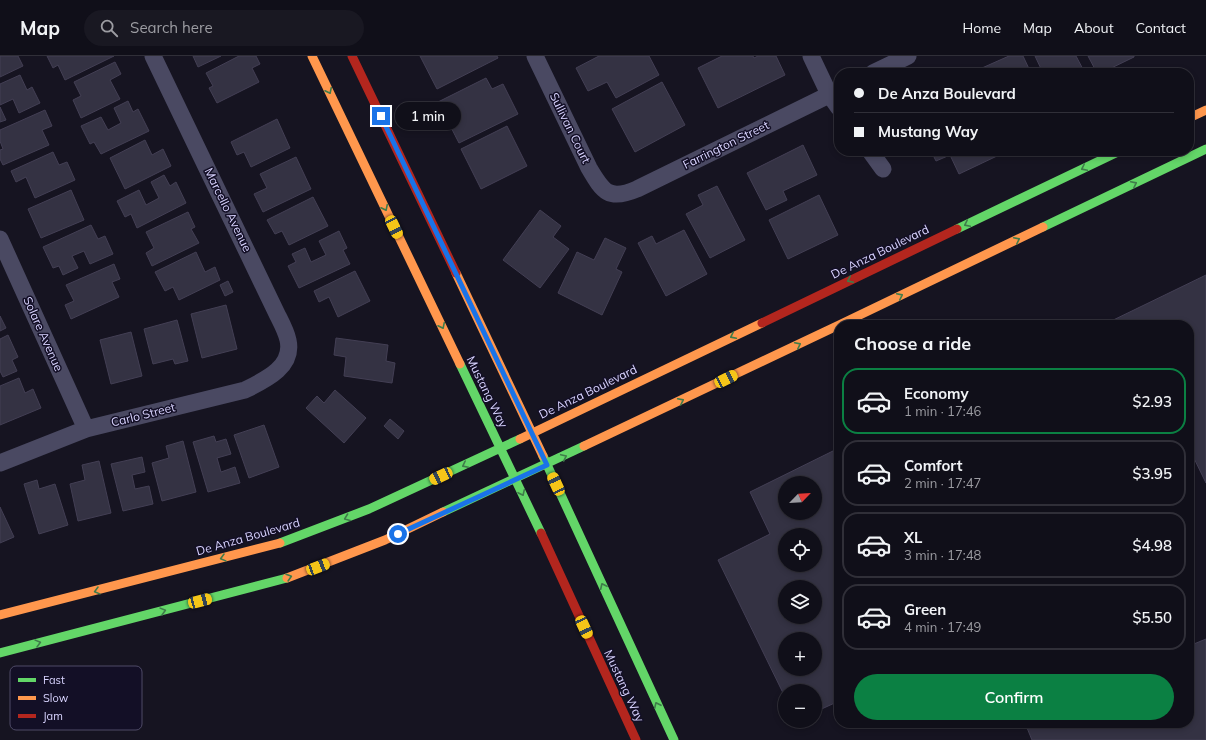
<!DOCTYPE html>
<meta charset="utf-8">
<style>
body{margin:0;font-family:Mulish,sans-serif;background:#191822;color:#f1f3f6;height:100vh;display:flex;flex-direction:column;font-size:15px;white-space:nowrap}
*{box-sizing:border-box;margin:0}
p{font-size:13px;color:#9c9ca2}
.icon{flex:none;width:22px;height:22px;fill:none;stroke:currentColor;stroke-width:2;stroke-linecap:round;stroke-linejoin:round}
.map{position:relative;flex:1;overflow:hidden}
.drawer{position:absolute;left:834px;top:264px;width:360px;height:408px;display:flex;flex-direction:column;background:#100f19;border-radius:16px;box-shadow:0 2px 6px #0003,0 0 0 1px #302f38}
.drawer>*{flex:none}
.hud{position:absolute;left:834px;top:12px;width:360px;height:88px;border-radius:16px;box-shadow:0 2px 6px #0003,0 0 0 1px #302f38;display:grid;align-content:center;height:88px;padding:0 20px;background:#100f19}
.needle{width:26px;rotate:65deg}
.tools{position:absolute;left:778px;top:420px;display:grid;gap:8px}
.tools a{display:grid;place-items:center;width:44px;height:44px;border-radius:50%;background:#100f19;box-shadow:0 2px 6px #0003,0 0 0 1px #302f38;font-size:20px}
.end{position:absolute;width:18px;height:18px;margin:-9px;border:5px solid #1a73e8;background:#fff;box-shadow:0 0 0 2px #fff}
.from{border-radius:50%}
.bubble{position:absolute;height:28px;border-radius:14px;background:#100f19;box-shadow:0 2px 6px #0003,0 0 0 1px #302f38;font-size:13px;font-weight:600;line-height:28px;text-align:center}
.car{position:absolute;width:12px;height:24px;margin:-12px -6px;border-radius:5px;box-shadow:0 0 3px 1px #0007;background:linear-gradient(#f5c518 24%,#345 0 40%,#f5c518 0 76%,#345 0 86%,#f5c518 0)}
.hud b{display:flex;align-items:center;gap:14px;height:38px;font-size:15px}
.hud b+b{border-top:1px solid #302f38}
.hud i{width:10px;height:10px;background:#f1f3f6}
ul{padding:0;list-style:none}
li{display:flex;align-items:center;gap:12px;height:66px;margin:0 8px 6px;padding:0 12px;border:2px solid #302f38;border-radius:16px}
li div{flex:1}
li b{display:block;font-size:15px}
li em{font-style:normal;font-weight:600}
li.current{border-color:#0b8043}
li>.icon{width:36px;height:36px;stroke-width:1.5}
h2{padding:0 20px;font-size:18px;line-height:48px}
.primary-button{display:flex;gap:8px;margin-top:auto;padding:8px 20px}
.primary-button a{flex:1;height:46px;border-radius:24px;background:#0b8043;color:#fff;font-size:16px;font-weight:600;line-height:46px;text-align:center}
header{display:flex;align-items:center;gap:24px;box-sizing:border-box;height:56px;padding:0 20px;background:#100f19;border-bottom:1px solid #302f38}
header strong{font-size:19px}
nav{display:flex;gap:22px;margin-inline-start:auto;font-size:14px}
.search{width:280px;height:36px;background:#191822;display:flex;align-items:center;gap:10px;box-sizing:border-box;padding:0 14px;border-radius:22px;color:#9c9ca2;font-size:15px}
.map>svg:first-child{display:block}
.building{fill:#343243;stroke:#433f54;fill-rule:evenodd}
.lines{fill:none;stroke-linecap:round;stroke-linejoin:round}
.street{stroke:#4a4962;stroke-width:17}
.fast{stroke:#63d668;stroke-width:9}
.slow{stroke:#ff974d;stroke-width:9}
.jam{stroke:#b3261e;stroke-width:9}
.oneway{stroke:#3f7c4a}
.route{stroke:#1a73e8;stroke-width:5}
.labels{text-anchor:middle;stroke-width:3;stroke-linejoin:round;paint-order:stroke}
.street-label{font-size:12px;fill:#d9d4ff;stroke:#130f26}
.key{fill:#130f26;stroke:#4e4a67;stroke-width:1}
.key-label{font-size:11px;fill:#d9d4ff}
</style>
<header>
<strong>Map</strong>
<div class="search"><svg class="icon" aria-label="search" viewBox="0 0 24 24"><circle cx="10" cy="10" r="6"/><path d="M15 15l6 6"/></svg>Search here</div>
<nav><a>Home</a><a>Map</a><a>About</a><a>Contact</a></nav>
</header>
<div class="map">
<svg width="1206" height="684" viewBox="0 0 1206 684">
<rect width="100%" height="100%" fill="#161421"/>
<path class="building" d="M0,0H18L23,10L0,21Z
M47,0H114L65,24L58,9L53,12Z
M193,0H221L198,11Z
M239,0H256L260,8L252,12L259,26L217,47L209,32L213,30L206,17Z
M420,0H497L498,2L437,33Z
M599,0H649L659,19L616,42L607,26L588,35L576,12Z
M722,0H753L754,2L758,0H776L785,19L718,52L698,12Z
M1009,0H1023L1031,17H984L982,12Z
M1035,0H1076L1085,17H1043Z
M1088,0H1134V1L1101,17H1097Z
M115,6L121,18L110,24L120,43L81,62L73,44L81,40L74,26Z
M20,19L27,34L32,31L40,47L19,57L13,43L0,49V28Z
M486,22L492,33L503,28L518,58L459,87L438,46Z
M662,26L685,69L635,96L612,53Z
M128,45L133,56L138,53L149,75L101,98L94,86L90,88L81,70L101,61L108,74L121,67L114,52Z
M0,51L6,64L0,66Z
M45,54L52,70L42,74L49,89L3,109L0,103V94L3,93L0,85V74Z
M277,63L290,92L251,111L244,96L237,99L231,86Z
M507,70L527,110L481,133L461,93Z
M145,84L152,99L163,93L171,110L125,133L110,102Z
M803,89L817,119L783,135L787,144L766,154L747,117Z
M931,95H994L997,100L959,118L950,99L936,105Z
M53,96L59,109L67,106L75,124L35,142L26,121L16,126L11,115Z
M296,101L311,133L263,156L254,138L267,132L260,118Z
M164,119L170,130L176,126L186,147L137,172L131,158L125,161L117,145L139,134L146,149L159,142L151,126Z
M717,130L745,184L710,202L686,158L703,149L698,139Z
M71,134L84,164L41,182L28,153Z
M819,139L838,179L788,203L769,164Z
M313,141L328,170L289,189L282,175L275,178L267,164Z
M540,154L561,170L553,181L569,193L540,232L503,204Z
M188,156L195,171L191,173L199,187L152,210L146,197L154,192L146,176Z
M91,169L98,183L105,180L113,198L90,208L84,195L72,200L78,212L63,219L59,210L53,212L43,191Z
M684,174L707,218L666,240L638,187L652,180L656,188Z
M339,175L347,192L343,194L350,208L299,232L288,210L296,206L292,198L305,192L311,206L326,199L319,185Z
M605,182L626,192L616,213L622,216L602,259L558,237L577,196L594,204Z
M196,196L205,216L215,211L220,224L179,244L173,231L165,235L155,216Z
M114,208L120,223L112,226L119,241L71,263L65,249L74,245L66,229Z
M355,215L370,245L338,261L329,241L319,246L314,235Z
M1206,219V427L1189,392V269H1103Z
M228,225L233,236L225,240L220,229Z
M226,249L237,293L202,302L191,258Z
M0,260L6,272L0,275Z
M177,264L188,305L175,308L173,303L153,308L144,273Z
M131,276L142,320L111,328L100,284Z
M8,279L18,301L12,304L17,315L3,321L0,315V283Z
M336,282L388,289L386,305L395,307L392,327L344,320L346,301L334,299Z
M19,322L25,337L33,333L41,352L0,369V330Z
M335,334L366,362L344,387L306,352L317,340L324,347Z
M390,363L404,375L398,383L384,370Z
M264,369L279,411L249,422L234,379Z
M214,380L216,386L226,383L231,398L217,402L221,416L235,411L240,427L208,436L193,386Z
M183,385L196,436L162,445L152,407L169,402L166,390Z
M839,392V645L815,656V635H785V641L718,504L770,478L750,436ZM785,427H815V457H785ZM785,479H815V509H785ZM785,531H815V561H785ZM785,583H815V613H785Z
M142,401L145,416L132,419L135,433L149,430L153,448L123,455L111,408Z
M99,405L111,457L78,465L70,428L85,424L82,409Z
M37,424L39,433L55,428L68,469L39,478L24,428Z
M0,451L14,481L0,487Z
M1206,583V684H1032L1025,667H1189V590Z"/>
<g class="lines">
<path class="street" d="M535,0L589,112C603,136 609,145 637,133L839,34
M811,0L829,38L839,52
M873,17L908,0
M870,95L883,113
M0,183L86,373
M0,407L86,373L245,334C265,324 294,311 288,284C286,275 281,266 277,258L153,0"/>
<path class="fast" d="M1043,171L1206,93
M957,173L1120,95
M460,308L541,477
M543,400L674,684
M443,456L584,390
M280,487L369,453L520,383
M0,597L287,522"/>
<path class="slow" d="M312,0L460,308
M1189,62L1206,54
M456,217L543,400
M839,269L1043,171
M520,383L762,267
M584,390L839,269
M287,522L385,484L443,456
M0,559L280,487"/>
<path class="jam" d="M352,0L456,217
M762,267L957,173
M541,477L636,684"/>
</g>
<defs><path id="oneway-chevron" d="M-2-3.5L2.5 0L-2 3.5" fill="none" stroke-width="1.6" stroke-linecap="round" stroke-linejoin="round"/></defs>
<g class="oneway">
<use href="#oneway-chevron" transform="translate(329 35) rotate(64)"/>
<use href="#oneway-chevron" transform="translate(1084 112) rotate(154)"/>
<use href="#oneway-chevron" transform="translate(1134 128) rotate(-26)"/>
<use href="#oneway-chevron" transform="translate(385 152) rotate(64)"/>
<use href="#oneway-chevron" transform="translate(967 168) rotate(154)"/>
<use href="#oneway-chevron" transform="translate(1017 184) rotate(-26)"/>
<use href="#oneway-chevron" transform="translate(850 224) rotate(154)"/>
<use href="#oneway-chevron" transform="translate(900 240) rotate(-26)"/>
<use href="#oneway-chevron" transform="translate(442 270) rotate(64)"/>
<use href="#oneway-chevron" transform="translate(733 280) rotate(154)"/>
<use href="#oneway-chevron" transform="translate(798 289) rotate(-26)"/>
<use href="#oneway-chevron" transform="translate(681 345) rotate(-26)"/>
<use href="#oneway-chevron" transform="translate(564 401) rotate(-25)"/>
<use href="#oneway-chevron" transform="translate(465 409) rotate(153)"/>
<use href="#oneway-chevron" transform="translate(522 437) rotate(65)"/>
<use href="#oneway-chevron" transform="translate(347 462) rotate(159)"/>
<use href="#oneway-chevron" transform="translate(223 502) rotate(165)"/>
<use href="#oneway-chevron" transform="translate(289 521) rotate(-17)"/>
<use href="#oneway-chevron" transform="translate(603 530) rotate(-115)"/>
<use href="#oneway-chevron" transform="translate(97 535) rotate(165)"/>
<use href="#oneway-chevron" transform="translate(163 555) rotate(-15)"/>
<use href="#oneway-chevron" transform="translate(38 587) rotate(-15)"/>
<use href="#oneway-chevron" transform="translate(657 649) rotate(-115)"/>
</g>
<g class="lines">
<path class="route" d="M381,60L547,409L398,478"/>
</g>
<g class="labels">
<g class="street-label">
<text transform="translate(570 72) rotate(64)" y="4">Sullivan Court</text>
<text transform="translate(726 89) rotate(-26)" y="4">Farrington Street</text>
<text transform="translate(228 154) rotate(64)" y="4">Marcello Avenue</text>
<text transform="translate(880 196) rotate(-26)" y="4">De Anza Boulevard</text>
<text transform="translate(43 278) rotate(66)" y="4">Solare Avenue</text>
<text transform="translate(487 336) rotate(64)" y="4">Mustang Way</text>
<text transform="translate(588 336) rotate(-26)" y="4">De Anza Boulevard</text>
<text transform="translate(143 359) rotate(-14)" y="4">Carlo Street</text>
<text transform="translate(248 481) rotate(-16)" y="4">De Anza Boulevard</text>
<text transform="translate(624 630) rotate(65)" y="4">Mustang Way</text>
</g>
</g>
<rect x="10" y="610" width="132" height="64" rx="6" class="key"/>
<rect x="18" y="622" width="18" height="4" fill="#63d668"/>
<rect x="18" y="640" width="18" height="4" fill="#ff974d"/>
<rect x="18" y="658" width="18" height="4" fill="#b3261e"/>
<g class="key-label">
<text x="43" y="628">Fast</text>
<text x="43" y="646">Slow</text>
<text x="43" y="664">Jam</text>
</g>
</svg>
<div class="tools">
<a><svg class="needle" viewBox="-14 -14 28 28"><path d="M0-13l5 13h-10z" fill="#e53935"/><path d="M0 13l5-13h-10z" fill="#9c9ca2"/></svg></a>
<a><svg class="icon" aria-label="locate" viewBox="0 0 24 24"><circle cx="12" cy="12" r="6"/><path d="M12 2v4M12 18v4M2 12h4M18 12h4"/></svg></a>
<a><svg class="icon" aria-label="layers" viewBox="0 0 24 24"><path d="M12 4l9 5-9 5-9-5zM3 14l9 5 9-5"/></svg></a>
<a>+</a>
<a>−</a>
</div>
<i class="end from" style="left:398px;top:478px"></i>
<i class="end" style="left:381px;top:60px"></i>
<div class="bubble" style="left:395px;top:46px;width:66px">1 min</div>
<i class="car" style="left:394px;top:171px;rotate:154deg"></i>
<i class="car" style="left:726px;top:323px;rotate:64deg"></i>
<i class="car" style="left:441px;top:420px;rotate:245deg"></i>
<i class="car" style="left:556px;top:428px;rotate:335deg"></i>
<i class="car" style="left:318px;top:511px;rotate:69deg"></i>
<i class="car" style="left:200px;top:545px;rotate:75deg"></i>
<i class="car" style="left:584px;top:571px;rotate:155deg"></i>
<div class="hud">
<b><i class="from"></i>De Anza Boulevard</b>
<b><i></i>Mustang Way</b>
</div>
<section class="drawer">
<h2>Choose a ride</h2>
<ul>
<li class="current"><svg class="icon" aria-label="car" viewBox="0 0 24 24"><path d="M5 17H2v-5l4-1 3-4h7l3 4 3 1v5h-3M9 17h6M6 11h13"/><circle cx="7" cy="17" r="2"/><circle cx="17" cy="17" r="2"/></svg><div><b>Economy</b><p>1 min · 17:46</p></div><em>$2.93</em></li>
<li><svg class="icon" aria-label="car" viewBox="0 0 24 24"><path d="M5 17H2v-5l4-1 3-4h7l3 4 3 1v5h-3M9 17h6M6 11h13"/><circle cx="7" cy="17" r="2"/><circle cx="17" cy="17" r="2"/></svg><div><b>Comfort</b><p>2 min · 17:47</p></div><em>$3.95</em></li>
<li><svg class="icon" aria-label="car" viewBox="0 0 24 24"><path d="M5 17H2v-5l4-1 3-4h7l3 4 3 1v5h-3M9 17h6M6 11h13"/><circle cx="7" cy="17" r="2"/><circle cx="17" cy="17" r="2"/></svg><div><b>XL</b><p>3 min · 17:48</p></div><em>$4.98</em></li>
<li><svg class="icon" aria-label="car" viewBox="0 0 24 24"><path d="M5 17H2v-5l4-1 3-4h7l3 4 3 1v5h-3M9 17h6M6 11h13"/><circle cx="7" cy="17" r="2"/><circle cx="17" cy="17" r="2"/></svg><div><b>Green</b><p>4 min · 17:49</p></div><em>$5.50</em></li>
</ul>
<div class="primary-button"><a>Confirm</a></div>
</section>
</div>
